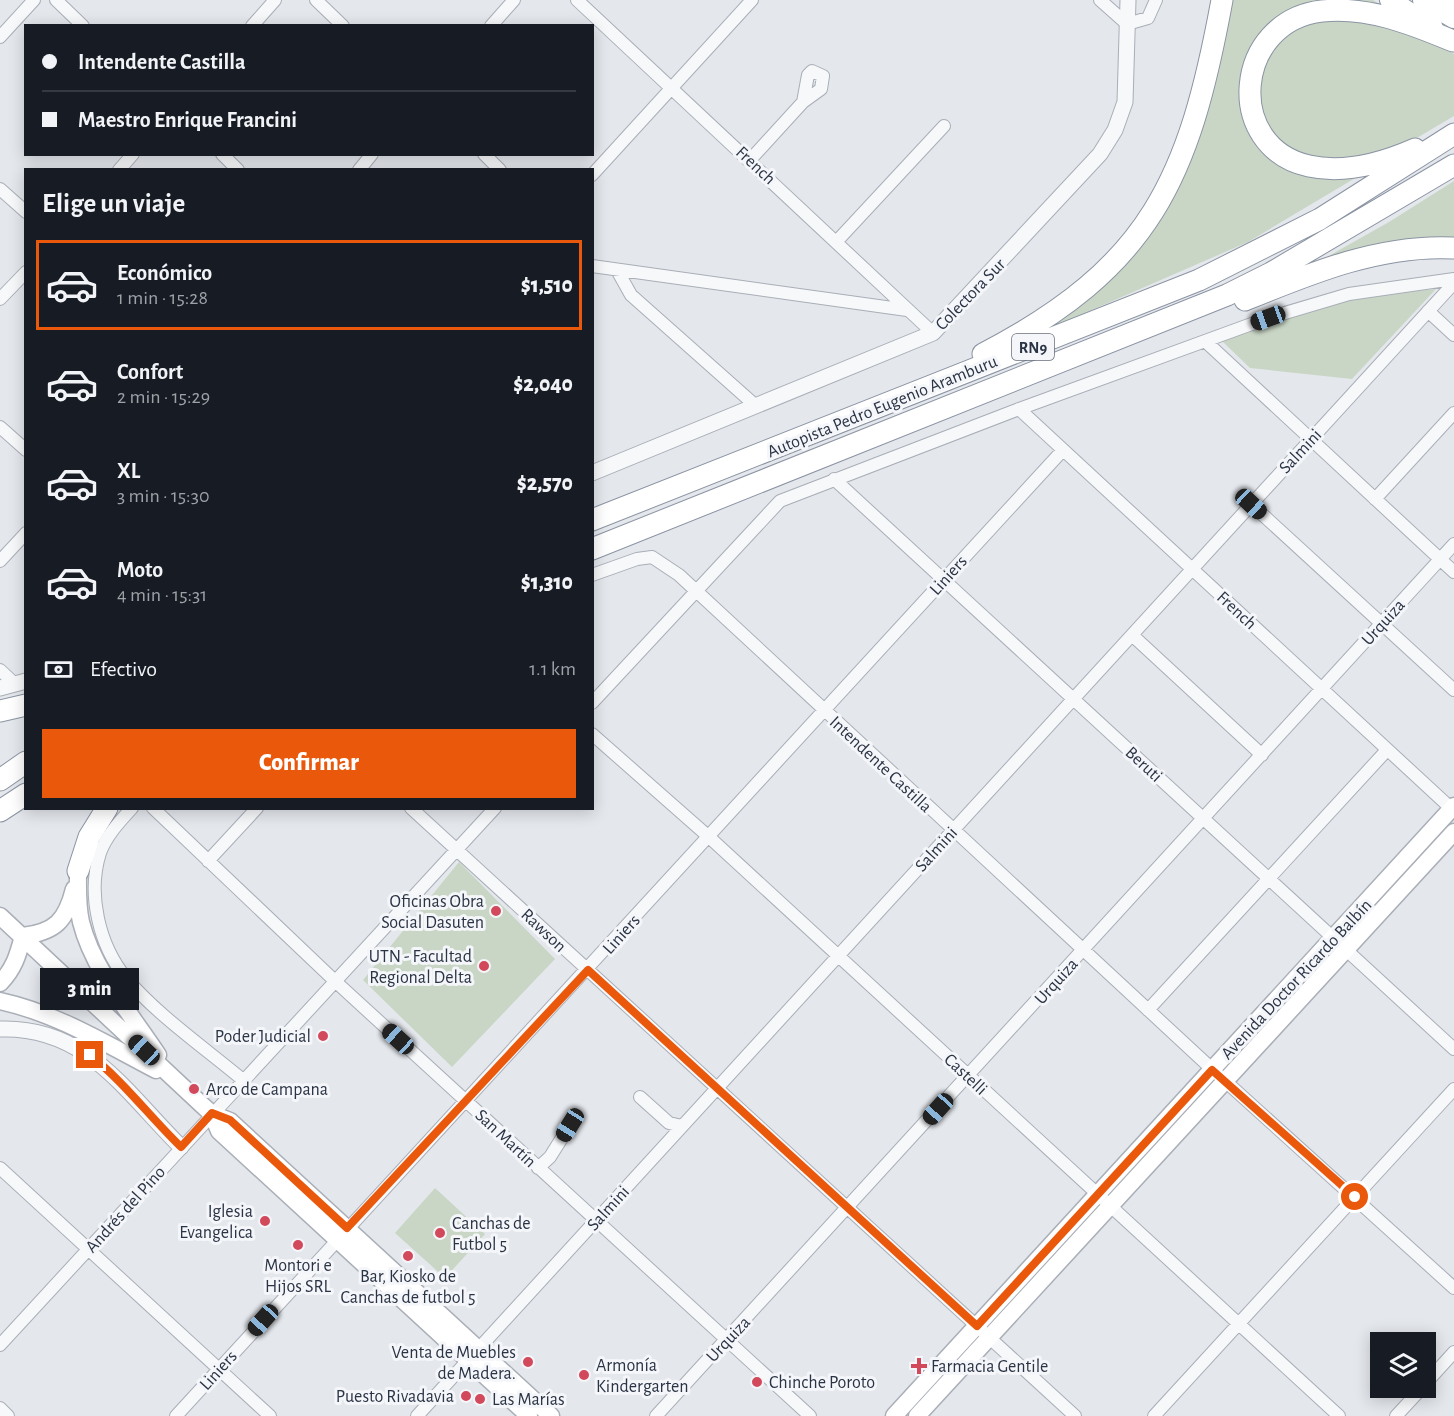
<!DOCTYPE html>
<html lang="es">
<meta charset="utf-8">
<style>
body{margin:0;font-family:"Alegreya Sans",sans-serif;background:#242831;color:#f1f3f6;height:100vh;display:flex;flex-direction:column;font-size:22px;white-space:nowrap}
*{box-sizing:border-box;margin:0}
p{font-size:20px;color:#9ea1a6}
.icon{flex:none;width:33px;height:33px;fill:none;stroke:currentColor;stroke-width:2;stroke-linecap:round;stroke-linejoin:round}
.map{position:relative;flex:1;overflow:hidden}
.sheet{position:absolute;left:24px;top:168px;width:570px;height:642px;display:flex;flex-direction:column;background:#171b24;border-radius:0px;box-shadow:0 3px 15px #0003}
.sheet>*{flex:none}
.top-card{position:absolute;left:24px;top:24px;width:570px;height:132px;border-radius:0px;box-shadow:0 3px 15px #0003;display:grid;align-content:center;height:132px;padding:0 18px;background:#171b24}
.fabs{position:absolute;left:1370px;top:1332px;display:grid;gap:12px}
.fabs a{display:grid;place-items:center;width:66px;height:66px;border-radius:0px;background:#171b24;box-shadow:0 3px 15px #0003;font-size:30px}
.end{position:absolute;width:27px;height:27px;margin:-14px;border:8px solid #ea580c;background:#fff;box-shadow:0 0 0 3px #fff}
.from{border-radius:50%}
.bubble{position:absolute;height:42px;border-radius:0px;background:#171b24;box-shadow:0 3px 15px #0003;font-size:20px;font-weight:800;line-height:42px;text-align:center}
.car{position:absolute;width:18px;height:36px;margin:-18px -9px;border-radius:8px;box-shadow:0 0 4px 2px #0007;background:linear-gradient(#222 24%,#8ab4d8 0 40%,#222 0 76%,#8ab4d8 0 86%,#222 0)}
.top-card b{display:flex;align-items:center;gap:21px;height:57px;font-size:22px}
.top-card b+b{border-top:2px solid #363941}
.top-card i{width:15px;height:15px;background:#f1f3f6}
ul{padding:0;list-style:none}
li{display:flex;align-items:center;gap:18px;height:90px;margin:0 12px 9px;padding:0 6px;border:3px solid transparent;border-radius:0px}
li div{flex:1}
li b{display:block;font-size:22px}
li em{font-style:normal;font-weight:800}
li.current{border-color:#ea580c}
li>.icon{width:54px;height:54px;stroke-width:1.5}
h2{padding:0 18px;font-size:27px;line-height:72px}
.pay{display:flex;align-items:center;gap:15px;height:66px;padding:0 18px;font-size:22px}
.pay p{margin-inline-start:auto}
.cta{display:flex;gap:12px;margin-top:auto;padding:12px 18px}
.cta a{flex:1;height:69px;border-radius:0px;background:#ea580c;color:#fff;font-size:24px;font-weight:800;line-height:69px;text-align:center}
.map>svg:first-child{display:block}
.green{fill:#c9d6c5}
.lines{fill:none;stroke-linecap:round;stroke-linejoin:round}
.minor-casing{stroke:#a9aeb7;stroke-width:14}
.tertiary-casing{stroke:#a9aeb7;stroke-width:17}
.secondary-casing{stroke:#a9aeb7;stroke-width:19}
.trunk-casing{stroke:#8b94a3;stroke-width:22}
.motorway-casing{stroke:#8b94a3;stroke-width:23}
.minor{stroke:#f7f8fa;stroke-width:12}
.tertiary{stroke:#f7f8fa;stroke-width:15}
.secondary{stroke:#fff;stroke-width:16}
.trunk{stroke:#fff;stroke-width:20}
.motorway{stroke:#fff;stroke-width:21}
.route{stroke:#ea580c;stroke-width:8}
.poi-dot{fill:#d1495b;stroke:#f4f6f9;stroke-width:2}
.labels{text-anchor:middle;stroke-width:6;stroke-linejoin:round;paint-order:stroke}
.shield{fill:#f4f6f9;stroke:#676e7b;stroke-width:1.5}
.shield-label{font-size:16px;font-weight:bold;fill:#2b3445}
.street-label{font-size:18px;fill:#2b3445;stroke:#f4f6f9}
.poi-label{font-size:18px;fill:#2b3445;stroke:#f4f6f9;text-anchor:end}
</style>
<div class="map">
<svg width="1454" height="1416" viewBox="0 0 1454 1416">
<rect width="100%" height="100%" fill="#e4e7ec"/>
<path class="green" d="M1226,0H1373L1386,9L1355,3L1253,46L1262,145L1367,171L1248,242L1023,340L1156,215Z
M1329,15L1406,29L1454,54V116L1415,139L1376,154L1321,161L1292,150L1268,131L1255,93L1273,40Z
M1454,181V243L1318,262L1389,222Z
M1436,289L1352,379L1250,368L1222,341L1270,321L1349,297Z
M1449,822L1452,825L1345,938L1344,936Z
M459,862L555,959L452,1067L363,980Z
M1328,952L1331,955L1227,1070L1224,1069Z
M435,1188L485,1234L445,1278L395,1233Z"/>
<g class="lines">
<defs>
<path id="minor" d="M56,0L83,26
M316,0L343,26
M577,0L933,333
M1100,0L1127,24L1148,18L1156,0
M252,26L275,0
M491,26L514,0
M0,37L34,0
M222,154L238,170
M484,154L500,170
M750,160L803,102L821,89L823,76L812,71L808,75L803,102
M119,170L133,154
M359,170L372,154
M592,175L752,0
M0,189L26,212
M837,241L944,126
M592,266L907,310
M617,270L631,295L756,406
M0,299L26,272
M1428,311L1454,335
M1205,341L1454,572
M1019,409L1454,811
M0,427L26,450
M834,479L1454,1049
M1375,499L1454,413
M1251,504L1454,690
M0,561L26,533
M592,575L637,559L652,557L679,575L1213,1070L1454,1288
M1132,635L1262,755
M0,670L16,685
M592,703L780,501L1019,409L1268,318L1349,294L1454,279
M592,734L709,837L1339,1416
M132,808C120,821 106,836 100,853C87,894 99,945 126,978C156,1014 206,1049 243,1080
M153,808L336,982L810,1416
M411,808L1075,1416
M208,861L257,808
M1148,1010L1387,750
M640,1097L669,1123L682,1126
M0,1168L270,1416
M538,1168L550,1157L570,1125
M0,1345L495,808
M1425,1384L1454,1352
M0,1408L8,1416
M176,1416L1063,450
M417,1416L1454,283
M656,1416L1454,544
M1154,1416L1454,1089
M1396,1416L1422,1388"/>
<path id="tertiary" d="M592,473L933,333L1100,154L1115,130L1125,102L1128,0
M0,688L26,681
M0,1029C87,1026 126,1093 181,1147"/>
<path id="secondary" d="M78,871C78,888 77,905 81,922C93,970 131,1014 158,1055
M0,916L201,1104L212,1114L230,1121L551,1416
M23,936C55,932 66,921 74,889
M0,983C14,969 18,955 23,936
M0,1001C56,1013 106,1044 156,1070
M212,1114L219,1131L529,1416
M894,1416L1454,806
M917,1416L1454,832"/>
<path id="trunk" d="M1390,0L1433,28
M1423,0L1454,18"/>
<path id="motorway" d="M1449,0L1454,5
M1415,149C1383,163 1345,174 1309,166C1223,147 1234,21 1322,11C1368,6 1412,24 1453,41
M1245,300C1311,273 1381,244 1454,248
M983,354C1151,267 1189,179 1222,0
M592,520L1199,280L1320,219L1454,134
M592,549L1227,295L1271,273L1454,165
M0,711L26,705
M0,780L26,762
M0,811L26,794
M78,871L89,837L107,808"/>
</defs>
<use href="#minor" class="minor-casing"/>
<use href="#tertiary" class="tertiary-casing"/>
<use href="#secondary" class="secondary-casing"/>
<use href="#trunk" class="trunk-casing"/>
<use href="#motorway" class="motorway-casing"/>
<use href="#minor" class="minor"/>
<use href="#tertiary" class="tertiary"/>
<use href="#secondary" class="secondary"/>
<use href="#trunk" class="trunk"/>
<use href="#motorway" class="motorway"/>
</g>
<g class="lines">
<path class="route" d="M90,1055C124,1082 150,1117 181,1147L212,1113L230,1120L347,1228L588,970L977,1326L1212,1070L1355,1197"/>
</g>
<g class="poi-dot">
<circle cx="496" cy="911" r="6"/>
<circle cx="484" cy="966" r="6"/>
<circle cx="323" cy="1036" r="6"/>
<circle cx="194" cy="1089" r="6"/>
<circle cx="265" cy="1221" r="6"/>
<circle cx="440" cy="1233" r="6"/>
<circle cx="298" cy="1245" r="6"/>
<circle cx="408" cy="1256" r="6"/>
<circle cx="528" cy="1362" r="6"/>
<path d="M916 1357h6v6h6v6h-6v6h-6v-6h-6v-6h6z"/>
<circle cx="584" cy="1375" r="6"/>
<circle cx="757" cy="1382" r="6"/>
<circle cx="466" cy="1396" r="6"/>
<circle cx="480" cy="1399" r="6"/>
</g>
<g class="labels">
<rect class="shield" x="1012" y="334" width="42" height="26" rx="4.5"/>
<g class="shield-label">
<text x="1033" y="353">RN9</text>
</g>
<g class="street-label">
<text transform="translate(756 165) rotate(43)" y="6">French</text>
<text transform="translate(970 294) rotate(-46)" y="6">Colectora Sur</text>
<text transform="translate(882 406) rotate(-22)" y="6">Autopista Pedro Eugenio Aramburu</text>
<text transform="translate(1300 451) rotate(-47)" y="6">Salmini</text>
<text transform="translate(948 575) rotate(-48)" y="6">Liniers</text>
<text transform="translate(1237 610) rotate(43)" y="6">French</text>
<text transform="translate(1383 622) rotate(-48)" y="6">Urquiza</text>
<text transform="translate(881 764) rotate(43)" y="6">Intendente Castilla</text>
<text transform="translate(1144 764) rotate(43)" y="6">Beruti</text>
<text transform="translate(936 849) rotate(-48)" y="6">Salmini</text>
<text transform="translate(544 930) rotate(43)" y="6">Rawson</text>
<text transform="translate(621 934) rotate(-48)" y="6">Liniers</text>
<text transform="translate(1296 979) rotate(-47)" y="6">Avenida Doctor Ricardo Balbín</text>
<text transform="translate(1056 981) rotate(-48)" y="6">Urquiza</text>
<text transform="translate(966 1074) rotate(43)" y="6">Castelli</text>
<text transform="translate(506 1138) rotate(43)" y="6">San Martín</text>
<text transform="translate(608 1208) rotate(-48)" y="6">Salmini</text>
<text transform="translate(125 1209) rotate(-48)" y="6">Andrés del Pino</text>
<text transform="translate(728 1339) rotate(-47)" y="6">Urquiza</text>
<text transform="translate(218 1370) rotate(-48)" y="6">Liniers</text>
</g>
<g class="poi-label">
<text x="484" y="907">Oficinas Obra<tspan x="484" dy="21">Social Dasuten</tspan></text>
<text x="472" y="962">UTN - Facultad<tspan x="472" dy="21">Regional Delta</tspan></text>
<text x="311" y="1042">Poder Judicial</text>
<text x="206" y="1095" text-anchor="start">Arco de Campana</text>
<text x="253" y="1217">Iglesia<tspan x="253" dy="21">Evangelica</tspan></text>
<text x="452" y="1229" text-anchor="start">Canchas de<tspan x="452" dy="21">Futbol 5</tspan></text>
<text x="298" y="1271" text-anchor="middle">Montori e<tspan x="298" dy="21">Hijos SRL</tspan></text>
<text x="408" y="1282" text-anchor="middle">Bar, Kiosko de<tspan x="408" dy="21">Canchas de futbol 5</tspan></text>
<text x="516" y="1358">Venta de Muebles<tspan x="516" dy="21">de Madera.</tspan></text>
<text x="596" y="1371" text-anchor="start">Armonía<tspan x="596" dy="21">Kindergarten</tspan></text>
<text x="931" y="1372" text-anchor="start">Farmacia Gentile</text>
<text x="769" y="1388" text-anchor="start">Chinche Poroto</text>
<text x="454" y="1402">Puesto Rivadavia</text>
<text x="492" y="1405" text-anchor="start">Las Marías</text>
</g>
</g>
</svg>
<div class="fabs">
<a><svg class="icon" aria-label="layers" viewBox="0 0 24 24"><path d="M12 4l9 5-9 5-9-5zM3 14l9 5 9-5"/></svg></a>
</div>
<i class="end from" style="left:1355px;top:1197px"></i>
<i class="end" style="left:90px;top:1055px"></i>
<div class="bubble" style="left:40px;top:968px;width:99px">3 min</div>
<i class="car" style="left:1268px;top:318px;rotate:250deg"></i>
<i class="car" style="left:1251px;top:504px;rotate:133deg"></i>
<i class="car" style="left:398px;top:1039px;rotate:312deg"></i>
<i class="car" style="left:144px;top:1050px;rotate:313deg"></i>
<i class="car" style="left:938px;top:1109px;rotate:222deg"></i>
<i class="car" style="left:570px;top:1125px;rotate:212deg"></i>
<i class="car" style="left:263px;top:1320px;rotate:222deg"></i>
<div class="top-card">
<b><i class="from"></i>Intendente Castilla</b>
<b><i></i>Maestro Enrique Francini</b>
</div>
<section class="sheet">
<h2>Elige un viaje</h2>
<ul>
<li class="current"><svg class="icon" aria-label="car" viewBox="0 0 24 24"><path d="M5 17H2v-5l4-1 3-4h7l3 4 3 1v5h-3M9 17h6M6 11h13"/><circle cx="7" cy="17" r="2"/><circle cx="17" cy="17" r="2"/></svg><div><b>Económico</b><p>1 min · 15:28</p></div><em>$1,510</em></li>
<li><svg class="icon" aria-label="car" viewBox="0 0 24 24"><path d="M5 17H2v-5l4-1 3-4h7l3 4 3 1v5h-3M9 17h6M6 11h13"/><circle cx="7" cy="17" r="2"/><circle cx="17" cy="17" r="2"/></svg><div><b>Confort</b><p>2 min · 15:29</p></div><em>$2,040</em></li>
<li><svg class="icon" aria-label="car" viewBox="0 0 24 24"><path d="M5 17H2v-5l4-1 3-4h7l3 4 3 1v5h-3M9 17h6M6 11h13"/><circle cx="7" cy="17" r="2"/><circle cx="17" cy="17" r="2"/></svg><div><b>XL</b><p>3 min · 15:30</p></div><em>$2,570</em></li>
<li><svg class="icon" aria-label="car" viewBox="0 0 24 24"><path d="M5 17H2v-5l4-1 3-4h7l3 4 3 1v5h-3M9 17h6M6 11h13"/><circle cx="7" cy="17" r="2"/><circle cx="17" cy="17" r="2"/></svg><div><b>Moto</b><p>4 min · 15:31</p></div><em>$1,310</em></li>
</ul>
<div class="pay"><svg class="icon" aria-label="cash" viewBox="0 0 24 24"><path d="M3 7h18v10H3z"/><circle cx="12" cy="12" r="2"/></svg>Efectivo<p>1.1 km</p></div>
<div class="cta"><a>Confirmar</a></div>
</section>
</div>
